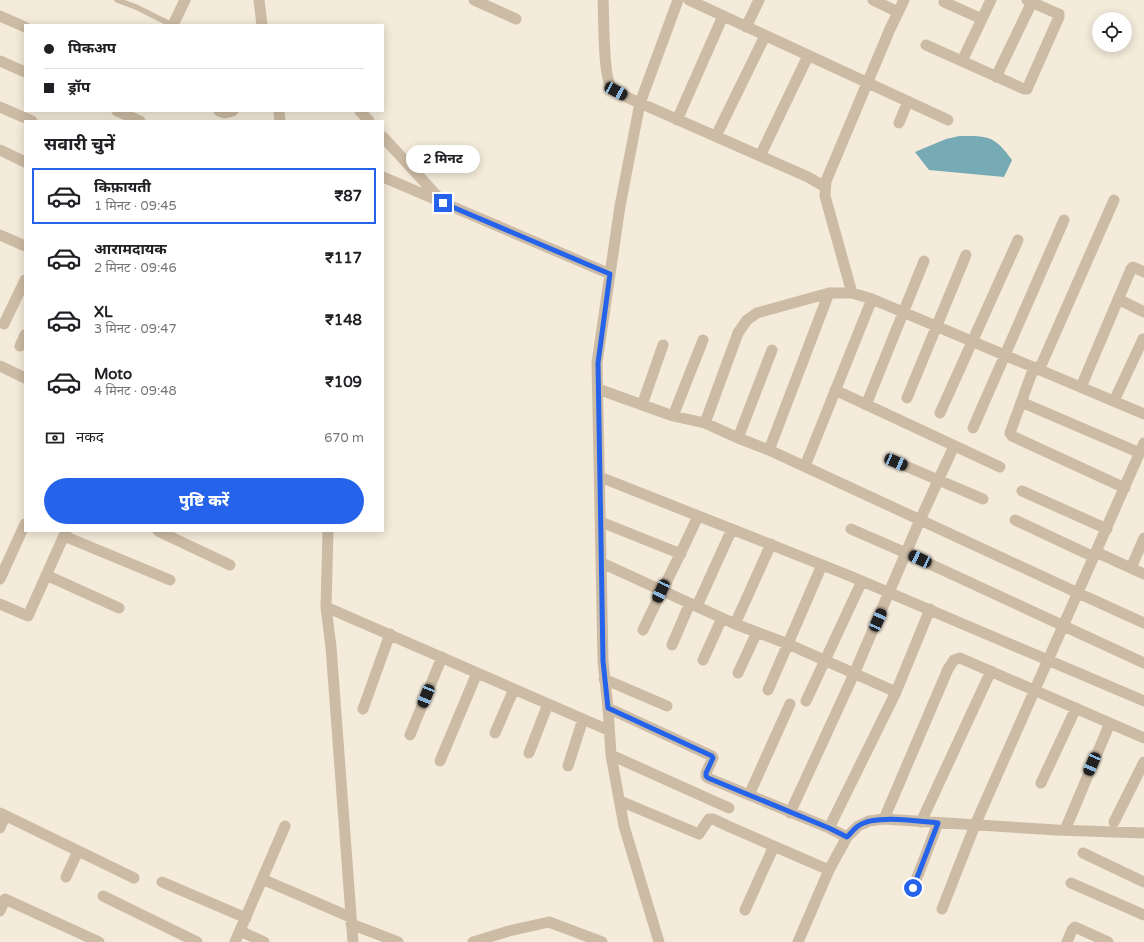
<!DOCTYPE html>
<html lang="hi">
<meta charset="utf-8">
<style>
body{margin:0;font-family:"Varela Round","Noto Sans Devanagari",sans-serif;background:#f6f6f6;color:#202124;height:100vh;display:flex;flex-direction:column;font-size:15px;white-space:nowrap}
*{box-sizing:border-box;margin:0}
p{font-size:13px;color:#757577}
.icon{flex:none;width:22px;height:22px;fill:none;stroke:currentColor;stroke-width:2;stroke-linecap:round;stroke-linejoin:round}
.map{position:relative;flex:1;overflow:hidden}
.panel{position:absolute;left:24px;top:120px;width:360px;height:412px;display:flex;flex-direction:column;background:#fff;border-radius:0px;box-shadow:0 2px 10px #0003}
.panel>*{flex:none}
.hud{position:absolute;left:24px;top:24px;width:360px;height:88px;border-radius:0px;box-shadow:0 2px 10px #0003;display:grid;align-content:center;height:88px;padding:0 20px;background:#fff}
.buttons{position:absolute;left:1092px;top:12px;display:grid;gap:8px}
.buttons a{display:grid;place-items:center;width:40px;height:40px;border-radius:50%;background:#fff;box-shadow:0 2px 10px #0003;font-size:20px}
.end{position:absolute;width:18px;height:18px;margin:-9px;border:5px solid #2563eb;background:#fff;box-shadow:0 0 0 2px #fff}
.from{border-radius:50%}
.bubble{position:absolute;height:28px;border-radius:14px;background:#fff;box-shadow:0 2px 10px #0003;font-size:13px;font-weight:800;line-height:28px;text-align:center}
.car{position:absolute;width:12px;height:24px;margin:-12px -6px;border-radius:5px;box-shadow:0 0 3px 1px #0007;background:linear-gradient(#222 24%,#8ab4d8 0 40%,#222 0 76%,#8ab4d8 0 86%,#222 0)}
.hud b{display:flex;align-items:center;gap:14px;height:38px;font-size:15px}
.hud b+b{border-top:1px solid #e0e0e0}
.hud i{width:10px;height:10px;background:#202124}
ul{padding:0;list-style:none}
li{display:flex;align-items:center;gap:12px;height:56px;margin:0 8px 6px;padding:0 12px;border:2px solid transparent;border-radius:0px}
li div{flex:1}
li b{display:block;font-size:15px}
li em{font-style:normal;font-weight:800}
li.current{border-color:#2563eb}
li>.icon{width:36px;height:36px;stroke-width:1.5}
h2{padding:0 20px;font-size:18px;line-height:48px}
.pay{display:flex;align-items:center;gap:10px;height:44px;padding:0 20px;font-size:15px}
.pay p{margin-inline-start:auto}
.button{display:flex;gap:8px;margin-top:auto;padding:8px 20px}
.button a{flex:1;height:46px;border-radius:24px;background:#2563eb;color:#fff;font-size:16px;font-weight:800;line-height:46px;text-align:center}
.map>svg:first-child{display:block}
.water{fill:#76aab4}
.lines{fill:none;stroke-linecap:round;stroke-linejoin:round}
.service{stroke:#cdbca5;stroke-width:5.5}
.minor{stroke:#cdbca5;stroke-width:11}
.route{stroke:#2563eb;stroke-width:5}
</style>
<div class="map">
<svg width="1144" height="942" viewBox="0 0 1144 942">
<rect width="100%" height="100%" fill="#f4ebda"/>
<path class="water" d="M959,136C988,136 994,135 1012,160L1004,177L929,170L915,152L946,139Z"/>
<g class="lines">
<path class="service" d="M117,0L136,7L172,25"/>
<path class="minor" d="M259,0L262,25
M474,0L516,19
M603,0C604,15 603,77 611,86C617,94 631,99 640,103L808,177L825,187
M689,0L948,120
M873,0L898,12
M944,2L982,19
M0,16L25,27
M173,25L185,0
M746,27L759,0
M926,45L1024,89H1027L1059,17V14L1056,13L1027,0
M0,61L25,72
M962,61L991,0
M996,77L1032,2
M0,107L32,121
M117,111L140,121
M219,111L225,113L233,111
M279,111L280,121
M360,111L369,121
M677,120L723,16
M899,123L908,101
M716,136L765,36
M383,137L440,199
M0,150L25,162
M760,156L808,56
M383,177L610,274
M0,235L25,246
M852,293L825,196L826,181L890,29L904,0
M1118,299L1144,312
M4,324L25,280
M20,346L25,335
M0,366L25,378
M1034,367L1010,433L1012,436L1125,488
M1039,370L1114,200
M1081,387L1131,269L1133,267L1144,272
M598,389L673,416L705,423L738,438L769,450L1078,593L1144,623
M835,390L1000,467
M907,398L966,255
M1114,401L1143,339
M1021,402L1140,453
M642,405L663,345
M866,405L924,261
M940,413L1018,240
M673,416L703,340
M705,423L738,333L747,320L757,313L829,293H852L872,299L1144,414
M973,428L1064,220
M738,438L772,350
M769,450L829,293
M896,462L983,499
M805,466L872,299
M600,477L850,576L1144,701
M1022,491L1107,529
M1015,520L1094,557
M601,522L681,554
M851,529L906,553L1144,663
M158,531L230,565
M328,531L326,607L331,647L353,942
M64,536L170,580
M1096,552L1144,574
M602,563L735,624L788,644L896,692
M1131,568L1144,538
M46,575L119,608
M0,579L25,524
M0,604L28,616L66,531
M697,606L732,529
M326,607L608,730
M735,624L771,544
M643,630C661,592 681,554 698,516
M672,645L690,603
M703,660L722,618
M738,673L757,632
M604,679L667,706
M768,690L822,565
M806,701L862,581
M608,708L712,756L713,758L706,773V776L708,778L829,828L896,692L930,609
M363,709L390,634
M495,733L514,689
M410,735L442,657
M529,753L548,704
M611,755L729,808
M440,761L477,673
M568,766L583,719
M1041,783L1076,708
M749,795L790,704
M620,801L699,834L709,819H713L730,827L829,870
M0,813L134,878
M790,813L854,674L920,520L954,446
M884,819L948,669L954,660L960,658L1144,738
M921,822L991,671
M1114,822L1144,762
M0,828L5,816
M829,828L847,837
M1065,830L1110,723
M1083,853L1144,882
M66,877L78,851
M262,879L350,917
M162,882L246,918
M1071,883L1144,915
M913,888L938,823
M103,896L197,942
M942,909L975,825L1144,443
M745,910L774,846
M0,911L5,899L99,942
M351,924L398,942
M240,931L264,942
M235,942L285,826
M473,942L509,931L549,922L602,942
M659,942L624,826L611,755L608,708L603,661L597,363L620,206L640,103L678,0
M798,942L829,870L847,837L858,826L869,821L884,819L1057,830L1144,833
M1067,942L1072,930L1075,927L1108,942"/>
</g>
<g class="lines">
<path class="route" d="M443,203L610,274L598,363L603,661L608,708L712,756L713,758L706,773V776L708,778L829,828L847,837C850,834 854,829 858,826C874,814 918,821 938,823L913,888"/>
</g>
</svg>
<div class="buttons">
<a><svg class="icon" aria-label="locate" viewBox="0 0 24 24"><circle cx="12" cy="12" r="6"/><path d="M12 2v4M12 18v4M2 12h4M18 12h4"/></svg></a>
</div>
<i class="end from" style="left:913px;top:888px"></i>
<i class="end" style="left:443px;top:203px"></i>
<div class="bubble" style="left:406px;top:145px;width:74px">2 मिनट</div>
<i class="car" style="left:616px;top:91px;rotate:118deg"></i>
<i class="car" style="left:896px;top:462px;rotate:113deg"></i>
<i class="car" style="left:920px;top:559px;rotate:295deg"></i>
<i class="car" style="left:661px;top:591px;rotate:205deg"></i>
<i class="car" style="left:878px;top:620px;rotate:24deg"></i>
<i class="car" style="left:426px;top:696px;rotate:202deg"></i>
<i class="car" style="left:1092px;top:764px;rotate:203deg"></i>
<div class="hud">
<b><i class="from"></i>पिकअप</b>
<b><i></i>ड्रॉप</b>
</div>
<section class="panel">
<h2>सवारी चुनें</h2>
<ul>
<li class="current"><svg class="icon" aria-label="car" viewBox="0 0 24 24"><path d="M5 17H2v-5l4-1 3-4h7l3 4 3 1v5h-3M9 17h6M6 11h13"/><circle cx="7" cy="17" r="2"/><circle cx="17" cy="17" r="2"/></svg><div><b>किफ़ायती</b><p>1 मिनट · 09:45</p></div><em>₹87</em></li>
<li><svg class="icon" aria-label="car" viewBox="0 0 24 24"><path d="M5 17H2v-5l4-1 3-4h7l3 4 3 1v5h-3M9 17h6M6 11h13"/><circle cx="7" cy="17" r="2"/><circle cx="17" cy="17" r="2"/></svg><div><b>आरामदायक</b><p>2 मिनट · 09:46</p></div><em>₹117</em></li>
<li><svg class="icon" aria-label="car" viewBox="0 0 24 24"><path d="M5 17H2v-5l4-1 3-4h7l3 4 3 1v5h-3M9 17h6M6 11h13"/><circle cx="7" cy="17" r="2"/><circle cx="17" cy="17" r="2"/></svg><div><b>XL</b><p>3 मिनट · 09:47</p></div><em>₹148</em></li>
<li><svg class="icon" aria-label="car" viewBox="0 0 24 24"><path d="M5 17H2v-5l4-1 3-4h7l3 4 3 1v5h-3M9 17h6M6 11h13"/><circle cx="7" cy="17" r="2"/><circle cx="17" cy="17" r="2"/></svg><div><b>Moto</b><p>4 मिनट · 09:48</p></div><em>₹109</em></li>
</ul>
<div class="pay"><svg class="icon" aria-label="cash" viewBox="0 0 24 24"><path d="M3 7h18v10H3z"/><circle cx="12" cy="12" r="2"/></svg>नकद<p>670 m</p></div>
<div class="button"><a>पुष्टि करें</a></div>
</section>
</div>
